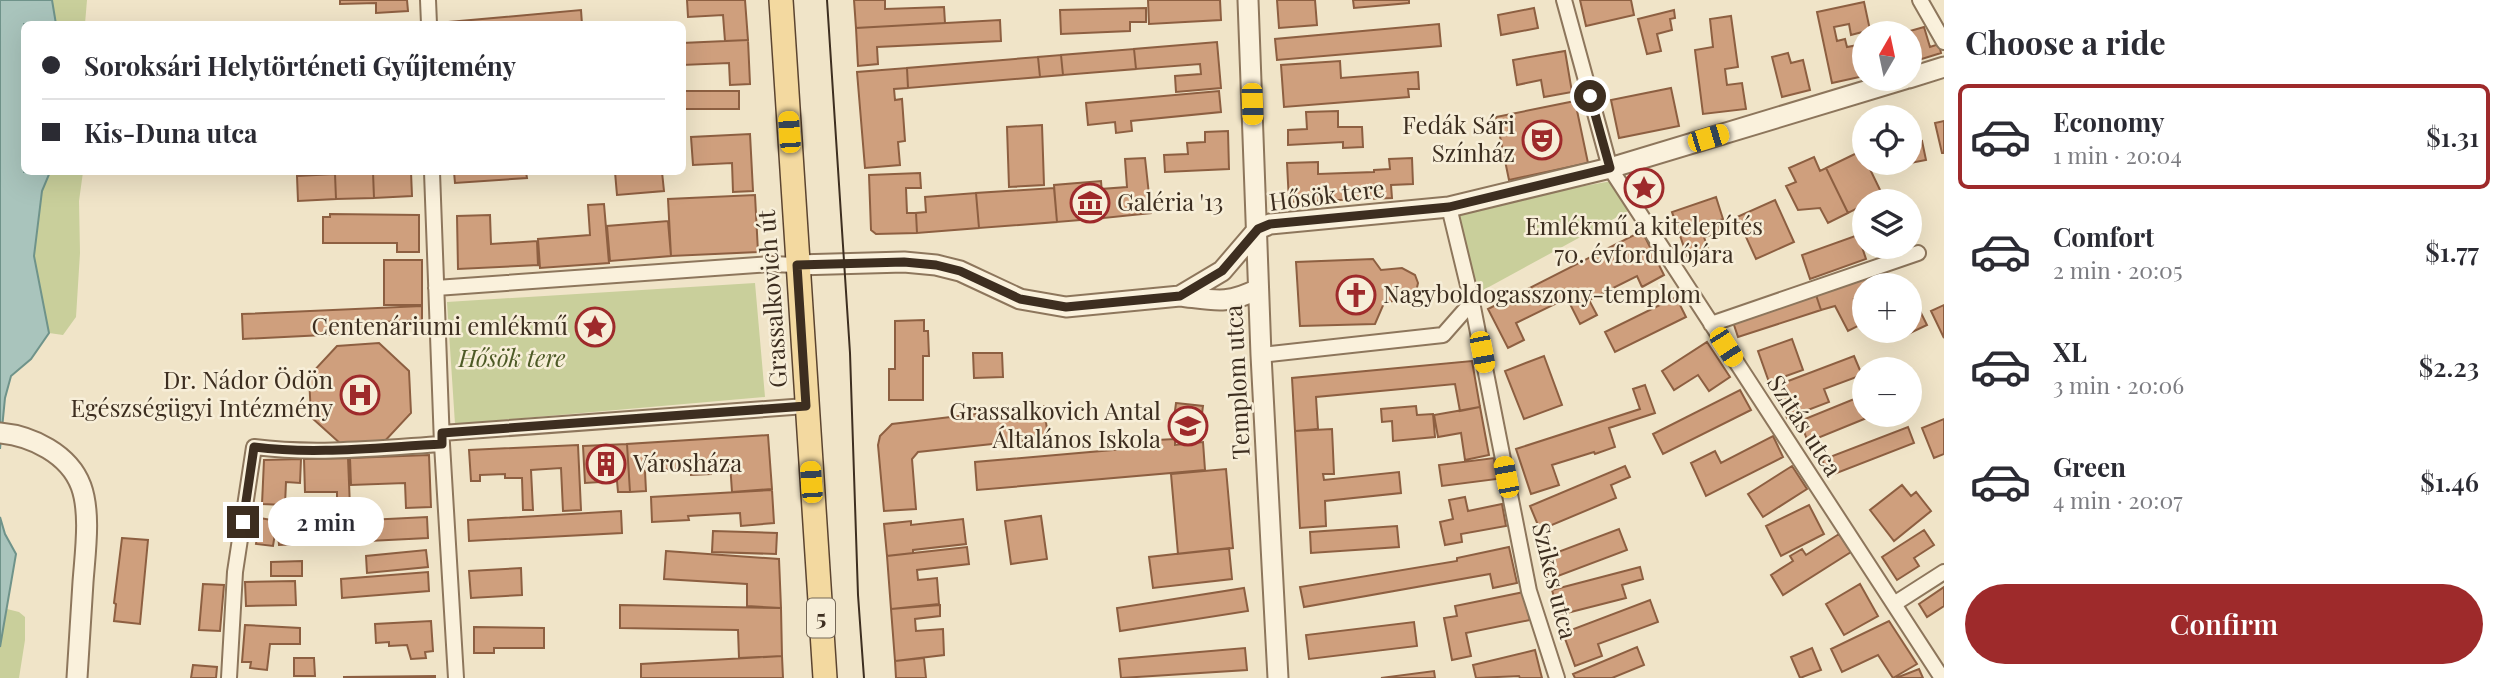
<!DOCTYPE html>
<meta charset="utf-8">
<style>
body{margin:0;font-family:"Playfair Display",serif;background:#f7f7f7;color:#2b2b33;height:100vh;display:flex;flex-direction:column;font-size:26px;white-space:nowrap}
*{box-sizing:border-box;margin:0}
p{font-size:23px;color:#7c7c81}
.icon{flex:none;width:38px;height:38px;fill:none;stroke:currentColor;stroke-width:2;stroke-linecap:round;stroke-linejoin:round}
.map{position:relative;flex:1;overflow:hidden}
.panel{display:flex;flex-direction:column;background:#fff;width:560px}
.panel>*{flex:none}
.banner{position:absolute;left:21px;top:21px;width:665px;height:154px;border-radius:10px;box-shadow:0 7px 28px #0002;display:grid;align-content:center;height:154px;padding:0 21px;background:#fff}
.needle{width:46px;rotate:9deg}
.controls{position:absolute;left:1852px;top:21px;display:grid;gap:14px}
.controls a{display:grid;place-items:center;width:70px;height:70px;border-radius:50%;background:#fff;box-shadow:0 7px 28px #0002;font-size:35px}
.end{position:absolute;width:32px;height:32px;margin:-16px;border:9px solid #3d2e20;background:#fff;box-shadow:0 0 0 4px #fff}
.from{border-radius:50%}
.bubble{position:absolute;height:49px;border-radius:24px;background:#fff;box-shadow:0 7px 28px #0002;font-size:23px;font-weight:600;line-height:49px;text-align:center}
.car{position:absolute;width:21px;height:42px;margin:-21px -10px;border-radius:9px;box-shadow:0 0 5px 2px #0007;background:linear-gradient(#f5c518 24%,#345 0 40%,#f5c518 0 76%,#345 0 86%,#f5c518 0)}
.banner b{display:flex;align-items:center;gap:24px;height:66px;font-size:26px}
.banner b+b{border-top:2px solid #e1e1e2}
.banner i{width:18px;height:18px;background:#2b2b33}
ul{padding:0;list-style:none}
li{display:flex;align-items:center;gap:21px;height:105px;margin:0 14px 10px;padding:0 7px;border:4px solid transparent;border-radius:10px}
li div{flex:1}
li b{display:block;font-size:26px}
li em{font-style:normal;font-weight:600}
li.current{border-color:#9e2a2b}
li>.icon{width:63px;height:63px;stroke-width:1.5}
h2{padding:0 21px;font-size:32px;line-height:84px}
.primary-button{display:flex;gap:14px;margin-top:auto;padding:14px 21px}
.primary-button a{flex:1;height:80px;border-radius:42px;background:#9e2a2b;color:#fff;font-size:28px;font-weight:600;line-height:80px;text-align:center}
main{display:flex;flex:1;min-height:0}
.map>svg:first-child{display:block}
.green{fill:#c9cf9b}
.water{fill:#a9c4bc;stroke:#6f938a;stroke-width:2}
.building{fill:#cf9f7d;stroke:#8d5f41;stroke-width:2}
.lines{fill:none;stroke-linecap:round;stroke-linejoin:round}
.minor-casing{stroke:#8d765c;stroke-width:18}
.tertiary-casing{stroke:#8d765c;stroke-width:23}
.primary-casing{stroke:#5b4430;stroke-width:26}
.minor{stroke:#faf1dc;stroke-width:14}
.tertiary{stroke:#faf1dc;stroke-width:19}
.primary{stroke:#f3d9a0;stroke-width:23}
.tram{stroke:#3d2e20;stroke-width:2}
.route{stroke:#3d2e20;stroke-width:9}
.labels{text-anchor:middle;stroke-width:5;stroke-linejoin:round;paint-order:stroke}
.shield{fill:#f7eed8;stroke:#756857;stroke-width:2}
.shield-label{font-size:23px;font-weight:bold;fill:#3d2e20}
.poi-label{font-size:24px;fill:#3d2e20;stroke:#f7eed8;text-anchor:end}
.street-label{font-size:24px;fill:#3d2e20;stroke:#f7eed8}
.park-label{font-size:24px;font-style:italic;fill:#4d5a26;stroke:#f7eed8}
</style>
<main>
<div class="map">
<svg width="1944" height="678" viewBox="0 0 1944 678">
<rect width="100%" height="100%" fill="#f0e4c8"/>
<path class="green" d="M52,0H87L85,24H56Z
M50,172H83L79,201L80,253L76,317L63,335L49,333L34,256L42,191Z
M1612,181L1630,210L1476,294L1455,209Z
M755,283L765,397L455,424L447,302Z
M7,609L19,612L25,617V640L19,678H0V647Z"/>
<path class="water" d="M0,0H52L56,24H24V172H50L42,191L34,256L49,333L31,359L11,376L5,398L0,449Z
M0,517L5,534L16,554L0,647Z"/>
<path class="building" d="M340,0H407L408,11L376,13V3L340,4Z
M687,0H745L748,40L725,41L723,15L688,17Z
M854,0H885V9L944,7L945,23L856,28Z
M1148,0H1220L1221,20L1149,24Z
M1277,0H1315L1317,25L1279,28Z
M1353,0H1409V3L1354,8Z
M1580,0H1631L1634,15L1586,26Z
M1864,2L1870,30L1851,35L1849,24L1834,27L1837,41L1845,39L1847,47L1858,45L1864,76L1832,83L1817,12Z
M1146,8V22H1130V31L1061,34L1060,10Z
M1534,8L1538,28L1501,35L1498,15Z
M581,10L582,24H449V22Z
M1674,10L1675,18L1670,19L1672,30L1657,34L1661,51L1647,54L1638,19Z
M1731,16L1738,67L1725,69L1727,85L1742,83L1746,109L1703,114L1695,50L1713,47L1710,19Z
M1000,20L1001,41L877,47L878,64L858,66L856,28Z
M1439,24L1441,46L1277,60L1275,39Z
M1924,27L1930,47L1939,44L1941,53L1909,63V33H1903Z
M748,40L750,84L730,85L729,63L682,65V43Z
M1217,42L1221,88L1176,92L1175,76L1201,74L1200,64L1136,69L1134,49Z
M1134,49L1136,69L1063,75L1061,55Z
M1565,51L1572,92L1544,97L1541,80L1517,85L1513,60Z
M1788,53L1791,63L1803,60L1810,90L1782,97L1772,57Z
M1061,55L1063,75L1040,77L1038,57Z
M1038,57L1040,77L908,88L907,68Z
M1340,61L1341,78L1418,72L1419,89H1408L1409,97L1284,107L1281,65Z
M907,68L908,88L894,89L895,100L902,99L905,141L898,142L900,165L865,168L857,72Z
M1671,88L1679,126L1619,138L1611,100Z
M682,91H739V109H682Z
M1219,91L1221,112L1131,121L1132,131L1116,133L1115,122L1088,125L1086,103Z
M1575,101L1588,163L1509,180L1496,117Z
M1338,111V127H1362L1363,147L1343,148V142L1288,145V130L1307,129L1306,112Z
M1944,121V153H1942L1935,123Z
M1042,125L1044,185L1009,187L1007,127Z
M1228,131L1229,169L1165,172L1164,155L1188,154L1187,143L1205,142V132Z
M1914,131L1916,142L1922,141L1926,160L1889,167L1888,163H1909V132Z
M750,134L753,191L733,192L732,163L693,165L691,137Z
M1861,151L1864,163H1867L1883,196L1872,201H1864V205L1848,213L1826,168Z
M1814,157L1820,171L1826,168L1848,213L1828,223L1820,208L1798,210L1786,186L1796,182L1789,168Z
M1145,158L1151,213L1104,218L1101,189L1127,187L1125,159Z
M1412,158L1413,184L1391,185L1392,198L1289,202L1287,163L1318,162V174L1374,172V170L1390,169L1389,159Z
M373,172H411L412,196L374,198Z
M373,172L374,198L336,199L335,174Z
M454,172H526L527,178L455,183Z
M615,172H662L664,191L617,195Z
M920,173L921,188H906L907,213H916L917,233L876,234L871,230L869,175Z
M335,174L336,199L298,201L297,176Z
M1101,181L1104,218L1057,222L1054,185Z
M1054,188L1057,222L979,228L976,193Z
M976,193L979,228L917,233L916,213L926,212L925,197Z
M755,195L758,252L671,256L668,199Z
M1716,197L1723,219L1717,221L1721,232L1704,237L1708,249L1687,256L1672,212Z
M1775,200L1794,242L1756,259L1737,217Z
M604,204L609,263L540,268L538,239L590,235L588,205Z
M330,214L419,215V252H397V243H323V217H330Z
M490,215L491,244L537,241L538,265L458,269L457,216Z
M668,221L671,256L610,261L607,226Z
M1642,231L1664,275L1642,287L1637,276L1589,300L1597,315L1580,324L1567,298L1516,323L1524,340L1508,348L1488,309Z
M1858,235L1866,259L1810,279L1802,255Z
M1373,259L1381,270L1402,268L1415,275L1418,283L1416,292L1411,297L1384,303L1375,324L1300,326L1296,262Z
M384,260H422V305H384Z
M1869,275L1873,285H1864V296L1854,299L1864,318V323L1848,331L1835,306L1821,310L1815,292Z
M1815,292L1821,310L1738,337L1732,319Z
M1676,297L1686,317L1615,352L1605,332Z
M1915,301L1927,325L1908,334L1906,331H1909V303Z
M1944,305V338L1931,311Z
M422,306V320L364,323V333L243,339L242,314Z
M924,320V331H928L929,356H923V400H889V369H895V321Z
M1792,339L1803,370L1769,382L1758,351Z
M1707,342L1730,377L1709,391L1698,375L1674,390L1662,371Z
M379,343L409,371L411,413L383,443L342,445L311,417L309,376L337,346Z
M973,353H1002L1003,377L974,378Z
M1544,356L1562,405L1524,419L1505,371Z
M1854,356L1862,375L1824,389L1829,402L1787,418L1775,386Z
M1472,361L1480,407L1460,411L1455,384L1316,397L1318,429L1295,431L1292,378Z
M1645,385L1655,413L1609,428L1615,447L1595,454L1594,452L1552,465L1559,485L1531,494L1516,449L1640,409L1633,389Z
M1740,390L1751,410L1663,454L1653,434Z
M1864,395V415H1874L1808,442L1800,421Z
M1176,403L1203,406L1200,429L1173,426Z
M1044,406L1048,438L918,452L912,459L916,509L884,511L878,445L880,436L892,424Z
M1416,406L1417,415L1433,414L1435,437L1393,441L1392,421L1382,422L1381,409Z
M1480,407L1489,455L1465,460L1461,433L1438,437L1434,415Z
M1944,419V454L1934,458L1922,428Z
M1908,427L1914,443L1829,476L1822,460Z
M1332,429L1334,474H1323L1324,480L1399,472L1401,493L1325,501L1326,526L1300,528L1295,431Z
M768,435L772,489L732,492L730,463L711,464V474L691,475V468L645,471L646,491L630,492L627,444Z
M1773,436L1783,457L1706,496L1691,463L1715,451L1721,463Z
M1175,439V445L1203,442L1205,470L977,490L975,462L1158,446L1157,440Z
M627,444L630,492H618L617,481L585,483L583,446Z
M578,445L581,510L563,511L561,468L531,470L533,510H523L522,478H505V474L480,475V481H471L469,450Z
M429,455L431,507L406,508L405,483L351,485L350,458Z
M348,458L350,507H337V492H305L304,459Z
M1494,458L1497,479L1442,486L1439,465Z
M301,459L300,483L286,482L285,505L262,504L264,460Z
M1625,466L1630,477L1611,485L1616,498L1540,530L1530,506Z
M1792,466L1807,489L1763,517L1748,494Z
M1226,469L1233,548L1178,554L1171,474Z
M1902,485L1911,496L1916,492L1931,511L1894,541L1870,510Z
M772,490L774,523L741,526L740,513L688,516L689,520L652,522L651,497Z
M1465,497L1468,511L1502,504L1506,526L1461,534L1462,542L1445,545L1440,522L1453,519L1449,500Z
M1809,505L1824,534L1781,556L1766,526Z
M621,511L622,533L469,541L468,520Z
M1041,516L1047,559L1011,564L1005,521Z
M427,517L428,538L349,542L348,521Z
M260,518L277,521L273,546L256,544Z
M963,519L966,544L913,550V553L887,556L884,524L911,521V525Z
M344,521L345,542L279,545L277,524Z
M1397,526L1399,547L1311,553L1310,532Z
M1619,529L1627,550L1550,579L1542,558Z
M1924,530L1934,545L1914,558L1919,566L1897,580L1882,557Z
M713,531L777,533L776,554L712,552Z
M1839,534L1851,552L1783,595L1771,575L1793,561L1790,556L1802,549L1806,555Z
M122,538L148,540L140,624L114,621L116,604L114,603Z
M967,547L969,564L917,570L918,580L937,578L939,604L891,609L887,556Z
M1509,547L1517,583L1493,588L1490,574L1304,607L1300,587L1457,561V558Z
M1229,548L1232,579L1153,588L1149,557Z
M426,550L428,567L367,573L366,556Z
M666,551L779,559L781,608L747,606V584L664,579Z
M302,561V576H271V562Z
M1640,567L1643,579L1622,585L1626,598L1559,615L1552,590Z
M521,568L522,595L471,598L469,571Z
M428,572L429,591L342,598L341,579Z
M295,581L296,605L246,606L245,582Z
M203,584L224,585L220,631L199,630Z
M1860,584L1878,616L1844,635L1826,604Z
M1944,587V606L1927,617L1919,604Z
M1244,588L1248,611L1120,631L1117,608Z
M1524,592L1530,620L1466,633L1471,656L1452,660L1444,618L1457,616L1455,606Z
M1650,600L1658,622L1598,644L1602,656L1575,666L1563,633Z
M620,605L781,608L782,656L739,658L738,630L620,628Z
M940,605V616L915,619L916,631L943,629L944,655L895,661L891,609Z
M431,621L433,651L425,652L426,658L411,659L407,645L389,646V642L376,643L375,624Z
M1889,621L1917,664L1893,678L1878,655L1842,672L1831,649Z
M1414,622L1417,646L1309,659L1306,635Z
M245,625L300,628V644H270L267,670L250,668L251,662H242Z
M474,627L544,628V648H494V653H474Z
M1637,647L1644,665L1612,678H1575L1573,674Z
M1245,648L1247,670L1121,678L1119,659Z
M1812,648L1821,670L1800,678L1791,657Z
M1535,650L1542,678H1520L1519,676L1476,678L1473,665Z
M782,656L783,678H641V664Z
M294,658H314L315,676H294Z
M924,658L926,678H896L895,661Z
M193,665L217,667L216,678H191Z
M1919,669L1923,678H1896Z
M1434,671L1435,678H1381Z
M435,676V678H344V677Z"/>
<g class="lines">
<defs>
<path id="minor" d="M428,0L429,24
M1564,0L1610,168L1942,678
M1920,0L1944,42
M432,172L442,444L456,678
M1449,207L1472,302L1529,591L1557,678
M436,288L770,264L797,265
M1711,324L1918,253
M1261,355L1443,335L1472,302
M442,433L806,406
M1894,604L1944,572
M229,678L235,572L254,447C316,455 380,448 442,444"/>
<path id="tertiary" d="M1248,0L1261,355L1278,678
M1909,78L1944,67
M797,265L904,262L936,265L960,271L1020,299L1066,307L1180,296L1222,271L1258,229L1270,224L1449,207L1610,168L1905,79
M1180,296C1214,300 1227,305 1258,289
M0,433C32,436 69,454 81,486C91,513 85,554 83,582C81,614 79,646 77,678"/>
<path id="primary" d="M781,0L825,678"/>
</defs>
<use href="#minor" class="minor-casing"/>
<use href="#tertiary" class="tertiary-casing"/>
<use href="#primary" class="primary-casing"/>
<use href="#minor" class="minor"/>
<use href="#tertiary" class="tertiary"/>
<use href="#primary" class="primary"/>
<path class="tram" d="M827,0L850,353L858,595L864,678"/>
</g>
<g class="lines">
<path class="route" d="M243,522L254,447C316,455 380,447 442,444V433L806,406L797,265L904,262L936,265L960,271L1020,299L1066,307L1180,296L1222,271L1258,229L1270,224L1449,207L1610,168L1590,96"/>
</g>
<defs>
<symbol id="theatre-ring" viewBox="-11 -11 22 22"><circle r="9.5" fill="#f7eed8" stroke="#9e2a2b" stroke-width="1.5"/><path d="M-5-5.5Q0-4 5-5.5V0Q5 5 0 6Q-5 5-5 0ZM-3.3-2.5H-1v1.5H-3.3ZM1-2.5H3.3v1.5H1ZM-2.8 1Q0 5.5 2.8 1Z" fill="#9e2a2b"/></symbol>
<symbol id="sight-ring" viewBox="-11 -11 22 22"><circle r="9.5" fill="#f7eed8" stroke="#9e2a2b" stroke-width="1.5"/><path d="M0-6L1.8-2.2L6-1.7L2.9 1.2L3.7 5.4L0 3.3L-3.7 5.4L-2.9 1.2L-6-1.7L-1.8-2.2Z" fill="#9e2a2b"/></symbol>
<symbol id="museum-ring" viewBox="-11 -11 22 22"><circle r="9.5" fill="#f7eed8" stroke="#9e2a2b" stroke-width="1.5"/><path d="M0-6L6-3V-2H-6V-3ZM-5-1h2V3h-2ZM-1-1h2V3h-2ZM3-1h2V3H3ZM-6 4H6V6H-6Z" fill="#9e2a2b"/></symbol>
<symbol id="church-ring" viewBox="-11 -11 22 22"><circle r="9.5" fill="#f7eed8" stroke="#9e2a2b" stroke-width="1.5"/><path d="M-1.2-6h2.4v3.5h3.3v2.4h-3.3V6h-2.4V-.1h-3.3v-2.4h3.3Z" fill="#9e2a2b"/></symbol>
<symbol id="hospital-ring" viewBox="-11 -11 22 22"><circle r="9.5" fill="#f7eed8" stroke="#9e2a2b" stroke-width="1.5"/><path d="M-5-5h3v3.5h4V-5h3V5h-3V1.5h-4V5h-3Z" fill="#9e2a2b"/></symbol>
<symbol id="school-ring" viewBox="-11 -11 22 22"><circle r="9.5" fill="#f7eed8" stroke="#9e2a2b" stroke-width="1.5"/><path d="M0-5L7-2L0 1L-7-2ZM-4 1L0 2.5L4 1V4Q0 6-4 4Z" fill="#9e2a2b"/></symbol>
<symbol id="building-ring" viewBox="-11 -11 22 22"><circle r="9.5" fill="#f7eed8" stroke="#9e2a2b" stroke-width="1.5"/><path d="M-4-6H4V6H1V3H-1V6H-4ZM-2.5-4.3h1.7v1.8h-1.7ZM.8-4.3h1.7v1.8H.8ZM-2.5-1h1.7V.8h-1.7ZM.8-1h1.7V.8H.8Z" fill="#9e2a2b"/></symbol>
</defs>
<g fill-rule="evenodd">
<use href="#theatre-ring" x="1520" y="118" width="44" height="44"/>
<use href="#sight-ring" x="1622" y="166" width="44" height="44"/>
<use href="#museum-ring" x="1068" y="181" width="44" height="44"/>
<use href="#church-ring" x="1334" y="273" width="44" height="44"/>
<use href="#sight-ring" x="573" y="305" width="44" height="44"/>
<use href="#hospital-ring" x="338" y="373" width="44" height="44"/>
<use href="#school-ring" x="1166" y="404" width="44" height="44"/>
<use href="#building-ring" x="584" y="442" width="44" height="44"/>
</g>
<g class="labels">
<rect class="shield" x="807" y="598.5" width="28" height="39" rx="5"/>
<g class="shield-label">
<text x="821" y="626">5</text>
</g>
<g class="poi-label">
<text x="1515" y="134">Fedák Sári<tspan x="1515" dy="28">Színház</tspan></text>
<text x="1117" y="211" text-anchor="start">Galéria '13</text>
<text x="1644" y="235" text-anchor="middle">Emlékmű a kitelepítés<tspan x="1644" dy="28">70. évfordulójára</tspan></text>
<text x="1383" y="303" text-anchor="start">Nagyboldogasszony-templom</text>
<text x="568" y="335">Centenáriumi emlékmű</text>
<text x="333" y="389">Dr. Nádor Ödön<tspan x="333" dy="28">Egészségügyi Intézmény</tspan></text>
<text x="1161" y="420">Grassalkovich Antal<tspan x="1161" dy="28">Általános Iskola</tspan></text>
<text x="633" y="472" text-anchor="start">Városháza</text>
</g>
<g class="street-label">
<text transform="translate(1327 196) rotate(-7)" y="8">Hősök tere</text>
<text transform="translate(773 299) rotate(-94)" y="8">Grassalkovich út</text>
<text transform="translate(1238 382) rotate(-93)" y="8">Templom utca</text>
<text transform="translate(1804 426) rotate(57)" y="8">Szitás utca</text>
<text transform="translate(1554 581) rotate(76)" y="8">Szikes utca</text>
</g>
<g class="park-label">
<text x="512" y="367">Hősök tere</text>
</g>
</g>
</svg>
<div class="controls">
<a><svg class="needle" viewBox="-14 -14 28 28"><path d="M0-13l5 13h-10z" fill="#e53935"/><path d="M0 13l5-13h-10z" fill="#7c7c81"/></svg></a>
<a><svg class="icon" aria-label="locate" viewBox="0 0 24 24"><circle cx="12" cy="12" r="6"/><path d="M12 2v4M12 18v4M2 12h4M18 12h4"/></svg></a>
<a><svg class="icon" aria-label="layers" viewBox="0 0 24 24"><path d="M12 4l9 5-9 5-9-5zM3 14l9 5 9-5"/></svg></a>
<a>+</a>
<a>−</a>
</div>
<i class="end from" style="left:1590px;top:96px"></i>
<i class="end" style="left:243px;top:522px"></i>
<div class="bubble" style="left:268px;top:497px;width:116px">2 min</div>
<i class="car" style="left:1252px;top:104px;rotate:178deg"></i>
<i class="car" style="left:789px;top:132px;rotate:356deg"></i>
<i class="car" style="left:1708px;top:138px;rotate:73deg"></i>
<i class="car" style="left:1726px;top:347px;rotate:147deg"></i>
<i class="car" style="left:1482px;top:352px;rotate:169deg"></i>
<i class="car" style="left:1506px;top:477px;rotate:349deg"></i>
<i class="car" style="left:811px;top:482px;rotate:356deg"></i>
<div class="banner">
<b><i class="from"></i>Soroksári Helytörténeti Gyűjtemény</b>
<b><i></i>Kis-Duna utca</b>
</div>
</div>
<section class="panel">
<h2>Choose a ride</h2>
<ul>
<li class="current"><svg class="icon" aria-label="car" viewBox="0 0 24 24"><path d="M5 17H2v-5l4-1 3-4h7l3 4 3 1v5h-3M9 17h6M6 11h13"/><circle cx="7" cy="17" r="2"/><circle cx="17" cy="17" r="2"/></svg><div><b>Economy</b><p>1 min · 20:04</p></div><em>$1.31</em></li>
<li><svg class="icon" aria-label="car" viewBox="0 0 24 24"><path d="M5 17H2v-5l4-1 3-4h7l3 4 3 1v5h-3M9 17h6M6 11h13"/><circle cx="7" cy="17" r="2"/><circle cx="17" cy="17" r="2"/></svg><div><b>Comfort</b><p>2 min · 20:05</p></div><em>$1.77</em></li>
<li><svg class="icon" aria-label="car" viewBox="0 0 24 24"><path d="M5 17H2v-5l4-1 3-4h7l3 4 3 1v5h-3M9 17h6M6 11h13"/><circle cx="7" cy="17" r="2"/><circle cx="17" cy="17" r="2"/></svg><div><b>XL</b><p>3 min · 20:06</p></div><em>$2.23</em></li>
<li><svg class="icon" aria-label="car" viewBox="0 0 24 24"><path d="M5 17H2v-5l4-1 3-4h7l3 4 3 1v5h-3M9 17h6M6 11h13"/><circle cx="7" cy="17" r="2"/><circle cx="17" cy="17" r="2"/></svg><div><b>Green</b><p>4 min · 20:07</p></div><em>$1.46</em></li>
</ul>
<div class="primary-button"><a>Confirm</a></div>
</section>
</main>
